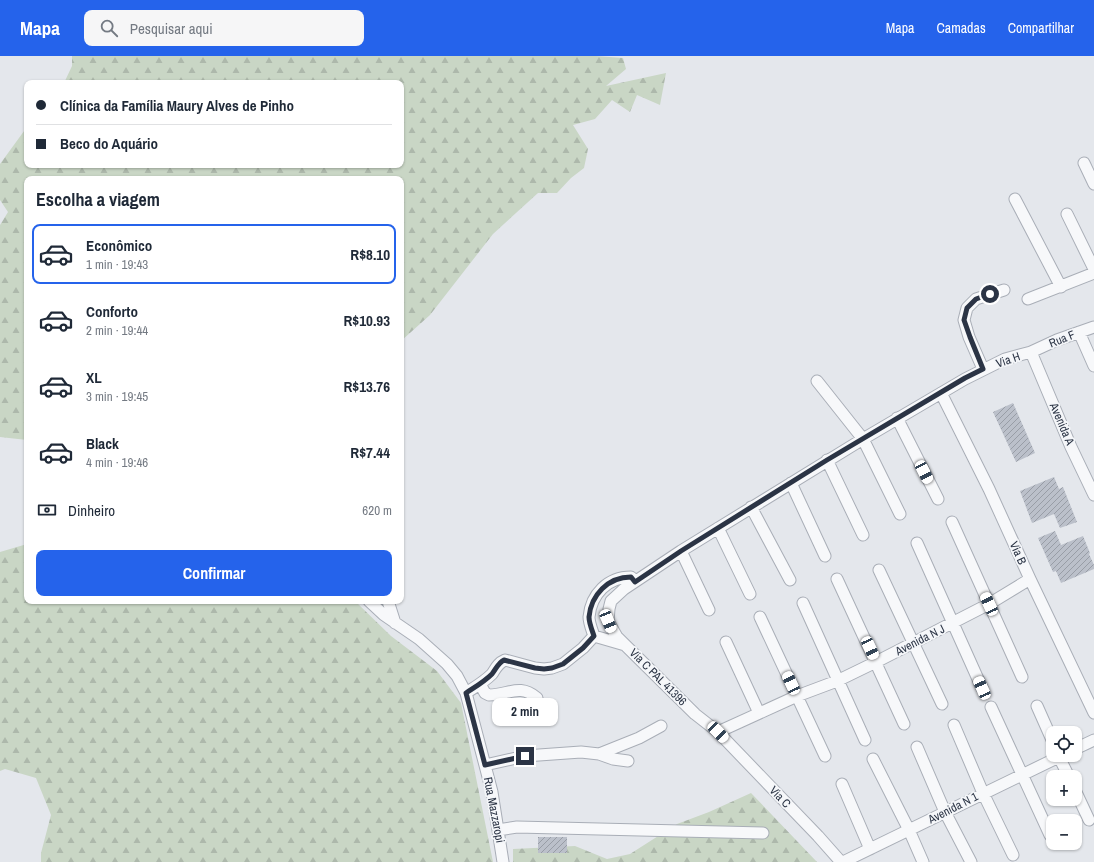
<!DOCTYPE html>
<html lang="pt">
<meta charset="utf-8">
<style>
body{margin:0;font-family:"Archivo Narrow",sans-serif;background:#f6f6f7;color:#1f2937;height:100vh;display:flex;flex-direction:column;font-size:15px;white-space:nowrap}
*{box-sizing:border-box;margin:0}
p{font-size:13px;color:#747a83}
.icon{flex:none;width:22px;height:22px;fill:none;stroke:currentColor;stroke-width:2;stroke-linecap:round;stroke-linejoin:round}
.map{position:relative;flex:1;overflow:hidden}
.panel{position:absolute;left:24px;top:120px;width:380px;height:428px;display:flex;flex-direction:column;background:#fff;border-radius:8px;box-shadow:0 1px 3px #0004}
.panel>*{flex:none}
.banner{position:absolute;left:24px;top:24px;width:380px;height:88px;border-radius:8px;box-shadow:0 1px 3px #0004;display:grid;align-content:center;height:88px;padding:0 12px;background:#fff}
.controls{position:absolute;left:1046px;top:670px;display:grid;gap:8px}
.controls a{display:grid;place-items:center;width:36px;height:36px;border-radius:8px;background:#fff;box-shadow:0 1px 3px #0004;font-size:20px}
.end{position:absolute;width:18px;height:18px;margin:-9px;border:5px solid #2b3445;background:#fff;box-shadow:0 0 0 2px #fff}
.from{border-radius:50%}
.bubble{position:absolute;height:28px;border-radius:8px;background:#fff;box-shadow:0 1px 3px #0004;font-size:13px;font-weight:700;line-height:28px;text-align:center}
.car{position:absolute;width:12px;height:24px;margin:-12px -6px;border-radius:5px;box-shadow:0 0 3px 1px #0007;background:linear-gradient(#fff 24%,#345 0 40%,#fff 0 76%,#345 0 86%,#fff 0)}
.banner b{display:flex;align-items:center;gap:14px;height:38px;font-size:15px}
.banner b+b{border-top:1px solid #e0e1e3}
.banner i{width:10px;height:10px;background:#1f2937}
ul{padding:0;list-style:none}
li{display:flex;align-items:center;gap:12px;height:60px;margin:0 8px 6px;padding:0 4px;border:2px solid transparent;border-radius:8px}
li div{flex:1}
li b{display:block;font-size:15px}
li em{font-style:normal;font-weight:700}
li.on{border-color:#2563eb}
li>.icon{width:36px;height:36px;stroke-width:1.5}
h2{padding:0 12px;font-size:18px;line-height:48px}
.pay{display:flex;align-items:center;gap:10px;height:44px;padding:0 12px;font-size:15px}
.pay p{margin-inline-start:auto}
.action{display:flex;gap:8px;margin-top:auto;padding:8px 12px}
.action a{flex:1;height:46px;border-radius:8px;background:#2563eb;color:#fff;font-size:16px;font-weight:700;line-height:46px;text-align:center}
header{display:flex;align-items:center;gap:24px;box-sizing:border-box;height:56px;padding:0 20px;background:#2563eb;color:#fff}
header strong{font-size:19px}
nav{display:flex;gap:22px;margin-inline-start:auto;font-size:14px}
.search{width:280px;height:36px;background:#f6f6f7;display:flex;align-items:center;gap:10px;box-sizing:border-box;padding:0 14px;border-radius:8px;color:#747a83;font-size:15px}
.map>svg:first-child{display:block}
.forest{fill:url(#forest-firs)}
.building{fill:url(#building-hatch)}
.lines{fill:none;stroke-linecap:round;stroke-linejoin:round}
.minor-casing{stroke:#a9aeb7;stroke-width:13}
.minor{stroke:#f7f8fa;stroke-width:11}
.route{stroke:#2b3445;stroke-width:5}
.labels{text-anchor:middle;stroke-width:3.5;stroke-linejoin:round;paint-order:stroke}
.street-label{font-size:12px;fill:#2b3445;stroke:#f4f6f9}
</style>
<header>
<strong>Mapa</strong>
<div class="search"><svg class="icon" aria-label="search" viewBox="0 0 24 24"><circle cx="10" cy="10" r="6"/><path d="M15 15l6 6"/></svg>Pesquisar aqui</div>
<nav><a>Mapa</a><a>Camadas</a><a>Compartilhar</a></nav>
</header>
<div class="map">
<svg width="1094" height="806" viewBox="0 0 1094 806">
<defs>
<pattern id="forest-firs" width="22" height="20" patternUnits="userSpaceOnUse"><rect width="22" height="20" fill="#c9d6c5"/><path d="M5 1l3.5 6h-7zM16 11l3.5 6h-7z" fill="#adb8ab"/></pattern>
<pattern id="building-hatch" width="6" height="6" patternUnits="userSpaceOnUse"><rect width="6" height="6" fill="#bbc0ca"/><path d="M-1 1l2-2M0 6l6-6M5 7l2-2" fill="none" stroke="#989da6"/></pattern>
</defs>
<rect width="100%" height="100%" fill="#e4e7ec"/>
<path class="forest" d="M72,0H596L623,2L626,13L606,30L666,17L660,49L637,39L630,56L612,44L595,63L573,69L588,93L584,112L571,122L557,137H538L493,178L430,259L401,285V123H27V384L0,381V169L8,156L0,144V108L27,71V109H401V27H64L72,10Z
M27,488V545H355L391,580L437,615L461,647L493,806H41V797L51,759L36,722L5,713L0,715V496Z
M751,737L817,806H513V793L575,790L607,803L630,798L677,768L709,756Z"/>
<path class="building" d="M1013,347L1035,397L1016,406L993,356Z
M1054,421L1059,433L1063,431L1077,466L1060,472L1054,458L1032,467L1020,435Z
M1055,475L1061,489L1083,480L1090,497L1089,498L1094,509V513L1061,527L1056,515L1053,516L1038,482Z
M538,781H567V797H538Z"/>
<g class="lines">
<defs>
<path id="minor" d="M1084,107L1094,128
M1015,143L1061,231
M1067,158L1094,213
M1028,243L1094,217
M1079,276L1094,310
M1031,296L1071,391L1094,439
M983,313L969,281L964,264L967,252L976,243L1004,234
M817,325L863,383L900,458
M941,337L989,433L1030,523L1094,657
M897,362L938,443
M827,404L863,479
M791,427L825,500
M751,451L790,524
M952,466L1022,621
M718,472L750,538
M917,487L982,632
M681,495L709,554
M879,514L942,648
M837,523L904,668
M369,545L384,559L419,583L447,608L457,620L466,637L492,736L503,806
M388,545L395,567
M803,547L865,684
M760,561L825,700
M594,580C592,574 589,567 589,561C591,538 608,521 631,521L635,525
M726,586L759,657
M480,628L485,637L489,639C509,639 519,627 537,642
M466,637C475,631 484,626 492,618C496,612 498,607 505,604L535,612L544,613L552,612L563,608L583,592L594,580L625,589
M1037,650L1053,686
M991,651L1050,779
M954,669L983,737L1013,799
M718,676L797,640L837,625L876,606L989,548L1030,523
M917,691L945,756L971,806
M1075,693L1094,684
M599,698L639,682L661,670
M1058,699L1069,721
M873,703L909,774L923,806
M485,709L525,700L581,696L599,698L613,703L628,705
M842,728L870,793
M1075,734L1089,764
M498,774L517,771L763,777
M841,806L818,780L718,676L695,658L617,581L608,565L609,553L611,545L624,533L681,495L863,383L965,323L1005,303L1031,296L1057,284L1094,271
M843,806L1063,699"/>
</defs>
<use href="#minor" class="minor-casing"/>
<use href="#minor" class="minor"/>
</g>
<g class="lines">
<path class="route" d="M525,700L485,709L466,637C475,631 484,626 492,618C496,613 498,607 504,604L535,612L544,613L552,612L563,608L583,592L594,580C592,574 589,567 589,561C591,539 608,521 631,521L635,526L681,495L827,404L965,322L983,313L970,281L964,264L967,252L976,243L990,238"/>
</g>
<g class="labels">
<g class="street-label">
<text transform="translate(1062 283) rotate(-22)" y="4">Rua F</text>
<text transform="translate(1008 304) rotate(-19)" y="4">Via H</text>
<text transform="translate(1062 368) rotate(67)" y="4">Avenida A</text>
<text transform="translate(1018 497) rotate(66)" y="4">Via B</text>
<text transform="translate(920 584) rotate(-27)" y="4">Avenida N J</text>
<text transform="translate(658 621) rotate(45)" y="4">Via C PAL 41396</text>
<text transform="translate(780 741) rotate(46)" y="4">Via C</text>
<text transform="translate(953 752) rotate(-27)" y="4">Avenida N 1</text>
<text transform="translate(494 754) rotate(79)" y="4">Rua Mazzaropi</text>
</g>
</g>
</svg>
<div class="controls">
<a><svg class="icon" aria-label="locate" viewBox="0 0 24 24"><circle cx="12" cy="12" r="6"/><path d="M12 2v4M12 18v4M2 12h4M18 12h4"/></svg></a>
<a>+</a>
<a>−</a>
</div>
<i class="end from" style="left:990px;top:238px"></i>
<i class="end" style="left:525px;top:700px"></i>
<div class="bubble" style="left:492px;top:642px;width:66px">2 min</div>
<i class="car" style="left:924px;top:416px;rotate:153deg"></i>
<i class="car" style="left:989px;top:548px;rotate:335deg"></i>
<i class="car" style="left:608px;top:565px;rotate:158deg"></i>
<i class="car" style="left:870px;top:592px;rotate:155deg"></i>
<i class="car" style="left:791px;top:627px;rotate:335deg"></i>
<i class="car" style="left:982px;top:632px;rotate:336deg"></i>
<i class="car" style="left:718px;top:676px;rotate:136deg"></i>
<div class="banner">
<b><i class="from"></i>Clínica da Família Maury Alves de Pinho</b>
<b><i></i>Beco do Aquário</b>
</div>
<section class="panel">
<h2>Escolha a viagem</h2>
<ul>
<li class="on"><svg class="icon" aria-label="car" viewBox="0 0 24 24"><path d="M5 17H2v-5l4-1 3-4h7l3 4 3 1v5h-3M9 17h6M6 11h13"/><circle cx="7" cy="17" r="2"/><circle cx="17" cy="17" r="2"/></svg><div><b>Econômico</b><p>1 min · 19:43</p></div><em>R$8.10</em></li>
<li><svg class="icon" aria-label="car" viewBox="0 0 24 24"><path d="M5 17H2v-5l4-1 3-4h7l3 4 3 1v5h-3M9 17h6M6 11h13"/><circle cx="7" cy="17" r="2"/><circle cx="17" cy="17" r="2"/></svg><div><b>Conforto</b><p>2 min · 19:44</p></div><em>R$10.93</em></li>
<li><svg class="icon" aria-label="car" viewBox="0 0 24 24"><path d="M5 17H2v-5l4-1 3-4h7l3 4 3 1v5h-3M9 17h6M6 11h13"/><circle cx="7" cy="17" r="2"/><circle cx="17" cy="17" r="2"/></svg><div><b>XL</b><p>3 min · 19:45</p></div><em>R$13.76</em></li>
<li><svg class="icon" aria-label="car" viewBox="0 0 24 24"><path d="M5 17H2v-5l4-1 3-4h7l3 4 3 1v5h-3M9 17h6M6 11h13"/><circle cx="7" cy="17" r="2"/><circle cx="17" cy="17" r="2"/></svg><div><b>Black</b><p>4 min · 19:46</p></div><em>R$7.44</em></li>
</ul>
<div class="pay"><svg class="icon" aria-label="cash" viewBox="0 0 24 24"><path d="M3 7h18v10H3z"/><circle cx="12" cy="12" r="2"/></svg>Dinheiro<p>620 m</p></div>
<div class="action"><a>Confirmar</a></div>
</section>
</div>
